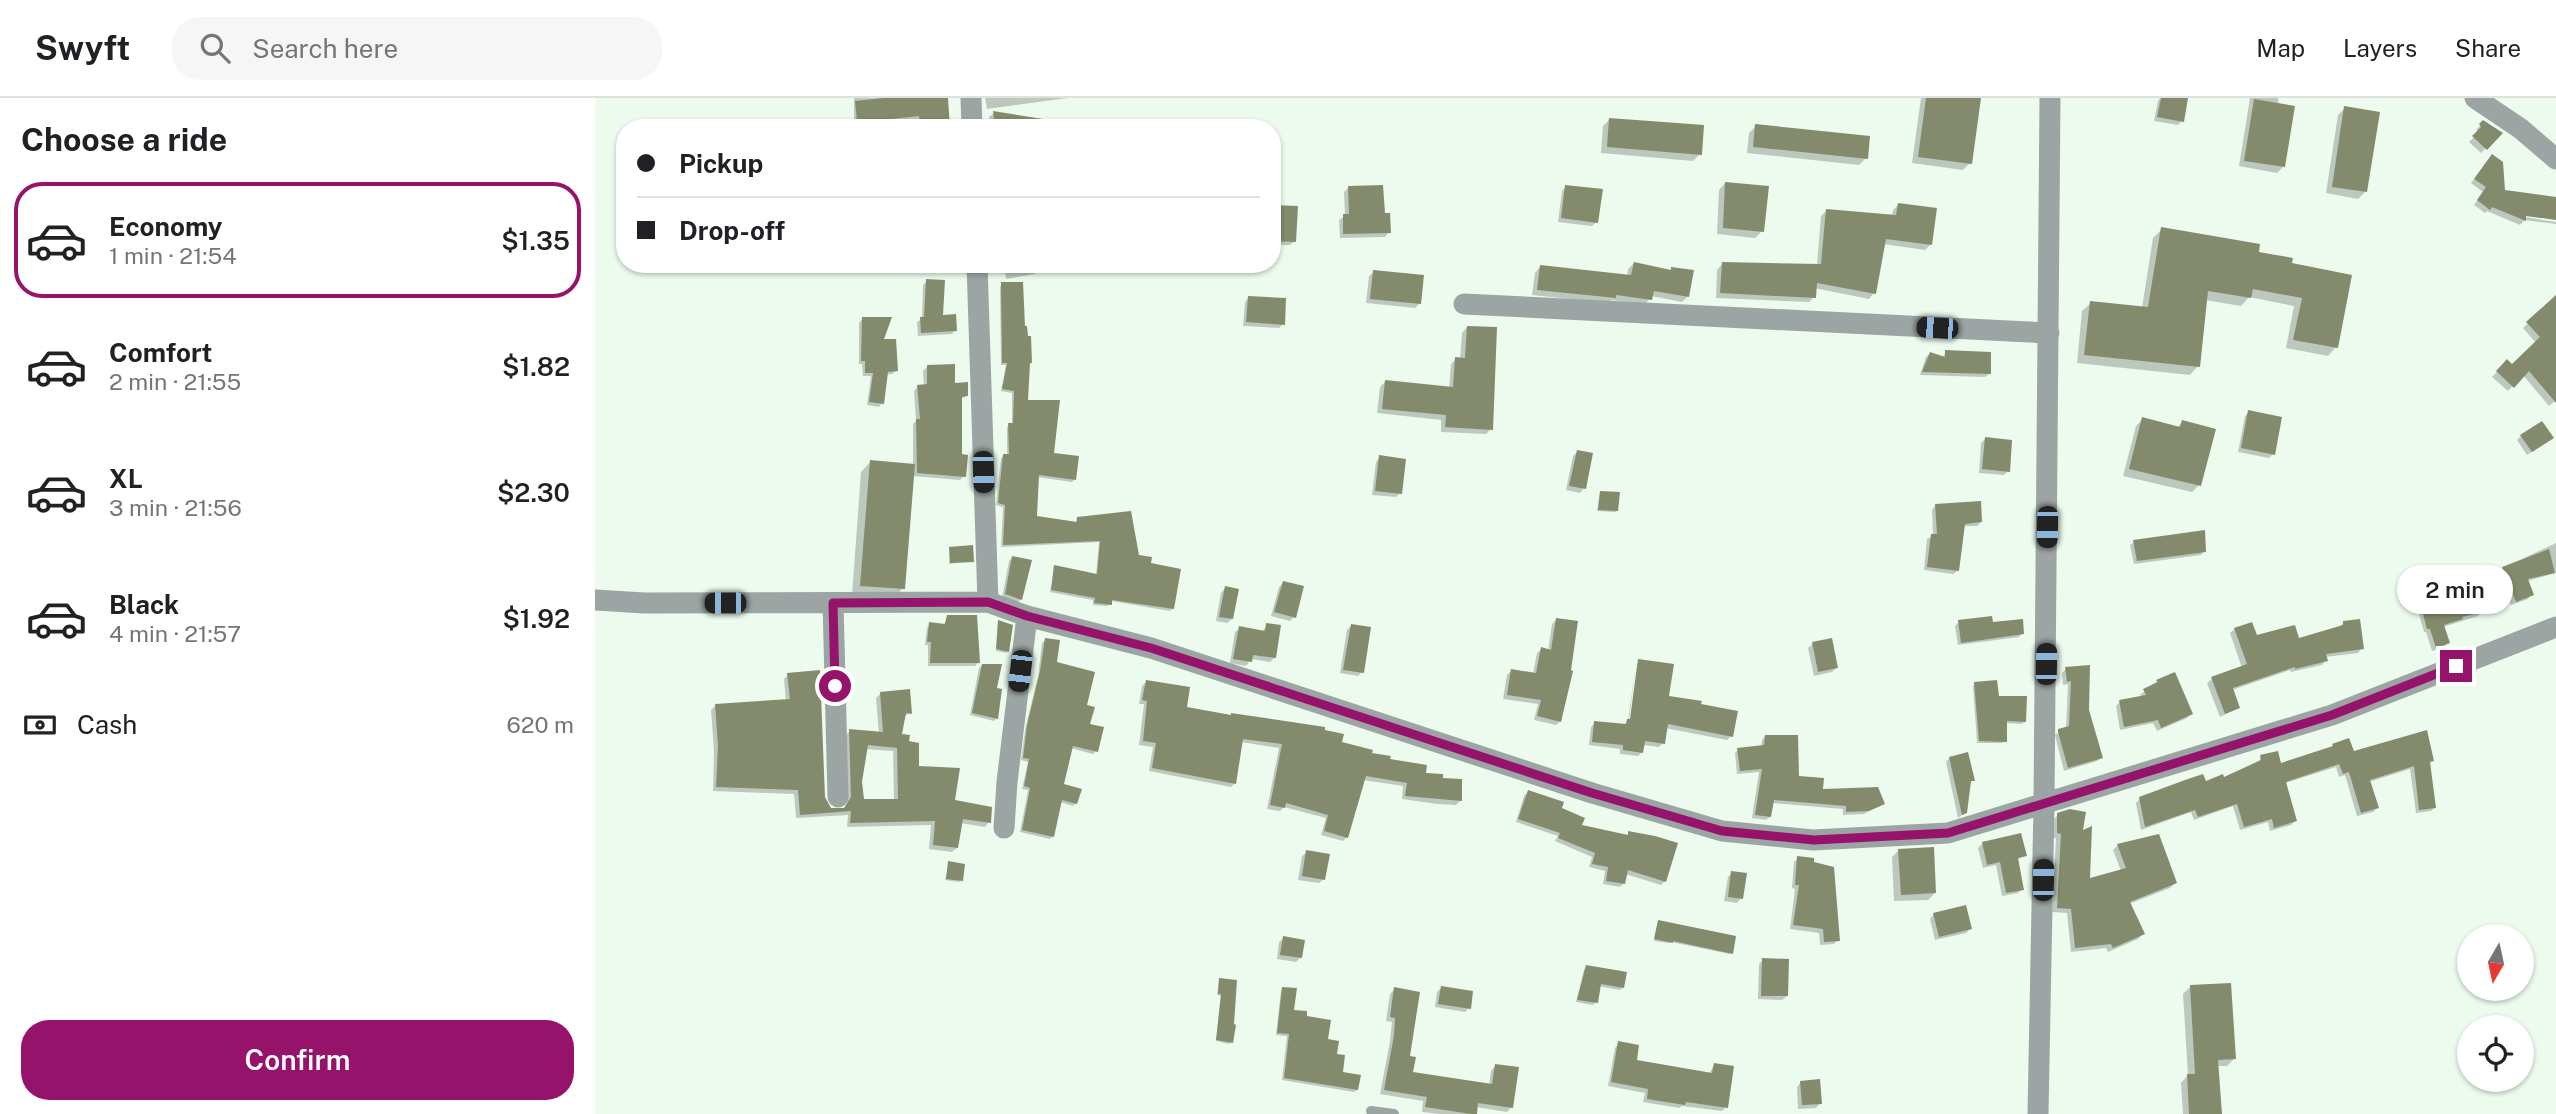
<!DOCTYPE html>
<meta charset="utf-8">
<style>
body{margin:0;font-family:"Public Sans",sans-serif;background:#f6f6f6;color:#202124;height:100vh;display:flex;flex-direction:column;font-size:26px;white-space:nowrap}
*{box-sizing:border-box;margin:0}
p{font-size:23px;color:#757577}
.icon{flex:none;width:38px;height:38px;fill:none;stroke:currentColor;stroke-width:2;stroke-linecap:round;stroke-linejoin:round}
.map{position:relative;flex:1;overflow:hidden}
.details{display:flex;flex-direction:column;background:#fff;width:595px}
.details>*{flex:none}
.guide{position:absolute;left:21px;top:21px;width:665px;height:154px;border-radius:28px;box-shadow:0 2px 5px #0004;display:grid;align-content:center;height:154px;padding:0 21px;background:#fff}
.needle{width:46px;rotate:189deg}
.tools{position:absolute;left:1862px;top:826px;display:grid;gap:14px}
.tools a{display:grid;place-items:center;width:77px;height:77px;border-radius:50%;background:#fff;box-shadow:0 2px 5px #0004;font-size:35px}
.end{position:absolute;width:32px;height:32px;margin:-16px;border:9px solid #96136b;background:#fff;box-shadow:0 0 0 4px #fff}
.from{border-radius:50%}
.bubble{position:absolute;height:49px;border-radius:24px;background:#fff;box-shadow:0 2px 5px #0004;font-size:23px;font-weight:600;line-height:49px;text-align:center}
.car{position:absolute;width:21px;height:42px;margin:-21px -10px;border-radius:9px;box-shadow:0 0 5px 2px #0007;background:linear-gradient(#222 24%,#8ab4d8 0 40%,#222 0 76%,#8ab4d8 0 86%,#222 0)}
.guide b{display:flex;align-items:center;gap:24px;height:66px;font-size:26px}
.guide b+b{border-top:2px solid #e0e0e0}
.guide i{width:18px;height:18px;background:#202124}
ul{padding:0;list-style:none}
li{display:flex;align-items:center;gap:21px;height:116px;margin:0 14px 10px;padding:0 7px;border:4px solid transparent;border-radius:28px}
li div{flex:1}
li b{display:block;font-size:26px}
li em{font-style:normal;font-weight:600}
li.active{border-color:#96136b}
li>.icon{width:63px;height:63px;stroke-width:1.5}
h2{padding:0 21px;font-size:32px;line-height:84px}
.pay{display:flex;align-items:center;gap:18px;height:77px;padding:0 21px;font-size:26px}
.pay p{margin-inline-start:auto}
.button{display:flex;gap:14px;margin-top:auto;padding:14px 21px}
.button a{flex:1;height:80px;border-radius:28px;background:#96136b;color:#fff;font-size:28px;font-weight:600;line-height:80px;text-align:center}
header{display:flex;align-items:center;gap:42px;box-sizing:border-box;height:98px;padding:0 35px;background:#fff;border-bottom:2px solid #e0e0e0}
header strong{font-size:33px}
nav{display:flex;gap:38px;margin-inline-start:auto;font-size:24px}
.search{width:490px;height:63px;background:#f6f6f6;display:flex;align-items:center;gap:18px;box-sizing:border-box;padding:0 24px;border-radius:28px;color:#757577;font-size:26px}
main{display:flex;flex:1;min-height:0}
.map>svg:first-child{display:block}
.shadow{fill:#0003;fill-rule:evenodd}
.building{fill:#848b6c;fill-rule:evenodd}
.lines{fill:none;stroke-linecap:round;stroke-linejoin:round}
.service{stroke:#9ca5a3;stroke-width:10}
.minor{stroke:#9ca5a3;stroke-width:21}
.route{stroke:#96136b;stroke-width:9}
</style>
<header>
<strong>Swyft</strong>
<div class="search"><svg class="icon" aria-label="search" viewBox="0 0 24 24"><circle cx="10" cy="10" r="6"/><path d="M15 15l6 6"/></svg>Search here</div>
<nav><a>Map</a><a>Layers</a><a>Share</a></nav>
</header>
<main>
<section class="details">
<h2>Choose a ride</h2>
<ul>
<li class="active"><svg class="icon" aria-label="car" viewBox="0 0 24 24"><path d="M5 17H2v-5l4-1 3-4h7l3 4 3 1v5h-3M9 17h6M6 11h13"/><circle cx="7" cy="17" r="2"/><circle cx="17" cy="17" r="2"/></svg><div><b>Economy</b><p>1 min · 21:54</p></div><em>$1.35</em></li>
<li><svg class="icon" aria-label="car" viewBox="0 0 24 24"><path d="M5 17H2v-5l4-1 3-4h7l3 4 3 1v5h-3M9 17h6M6 11h13"/><circle cx="7" cy="17" r="2"/><circle cx="17" cy="17" r="2"/></svg><div><b>Comfort</b><p>2 min · 21:55</p></div><em>$1.82</em></li>
<li><svg class="icon" aria-label="car" viewBox="0 0 24 24"><path d="M5 17H2v-5l4-1 3-4h7l3 4 3 1v5h-3M9 17h6M6 11h13"/><circle cx="7" cy="17" r="2"/><circle cx="17" cy="17" r="2"/></svg><div><b>XL</b><p>3 min · 21:56</p></div><em>$2.30</em></li>
<li><svg class="icon" aria-label="car" viewBox="0 0 24 24"><path d="M5 17H2v-5l4-1 3-4h7l3 4 3 1v5h-3M9 17h6M6 11h13"/><circle cx="7" cy="17" r="2"/><circle cx="17" cy="17" r="2"/></svg><div><b>Black</b><p>4 min · 21:57</p></div><em>$1.92</em></li>
</ul>
<div class="pay"><svg class="icon" aria-label="cash" viewBox="0 0 24 24"><path d="M3 7h18v10H3z"/><circle cx="12" cy="12" r="2"/></svg>Cash<p>620 m</p></div>
<div class="button"><a>Confirm</a></div>
</section>
<div class="map">
<svg width="1961" height="1016" viewBox="0 0 1961 1016">
<rect width="100%" height="100%" fill="#ecfbee"/>
<path class="shadow" d="M259,0L351,1L353,30H322L321,21L293,24L292,30H259Z
M390,0H473L392,11Z
M1326,0H1384L1375,65L1368,72L1317,65Z
M1565,0H1577L1587,23L1583,27L1559,23L1563,3Z
M1655,0H1683L1688,69L1682,75L1644,68Z
M1750,10L1770,94L1763,101L1731,95L1743,17Z
M399,15L432,30H391L396,29L394,19Z
M1015,21L1105,56L1098,63L1006,55L1008,28Z
M1889,24L1905,35L1886,55L1874,44L1884,34L1881,32Z
M1161,28L1271,60L1264,67L1152,55L1154,35Z
M1893,62L1909,93L1961,100V120L1923,115V118L1961,124V126L1930,122L1925,127L1892,113L1890,115L1879,107L1888,94L1876,85Z
M1130,85L1167,133L1160,140L1122,136L1124,92Z
M971,89L1002,124L997,128L963,124L967,93Z
M753,90L788,117L794,134L790,139L745,140L744,122L750,118L749,94Z
M1303,107L1336,146L1330,152L1288,146L1279,195L1274,201L1219,190V199L1214,204L1121,200L1122,172L1127,166L1222,167L1226,118L1231,113L1297,119L1298,112Z
M677,109L700,143L695,147H677Z
M1567,131L1695,167L1741,249L1733,258L1691,250L1699,208L1654,199L1646,208L1610,202L1603,268L1595,277L1482,265L1487,213L1496,205L1547,210L1558,140Z
M1039,165L1074,173L1077,170L1093,198L1087,204L1056,198L1050,207L1017,202L1014,205L937,197L940,175L945,169L1032,178L1033,171Z
M411,166H443L444,172L440,176L411,181L409,168Z
M779,174L824,206L820,210L771,205L774,178Z
M332,183L347,219L360,232L357,236L323,238L322,224L327,221L328,187Z
M407,186L428,230L433,266L431,304L457,356L479,382L477,384L442,379L440,419L480,425L482,420L542,458L553,466L578,510L575,513L516,503L513,508L498,507V502L455,494L460,469L501,477L504,444L406,449L408,409L401,407L406,360L412,358V329L417,327V295L406,293L411,267H406L405,189Z
M654,199L688,226L684,230L648,228L650,204Z
M1961,199V302L1954,308L1928,277L1913,293L1897,279L1912,263L1917,268L1941,245L1928,230Z
M267,221L286,243L301,273L297,276L291,277L287,305L284,309L272,307L276,278H268L267,266H264V225Z
M872,229L896,331L891,336L846,334V322L782,315L785,289L790,284L854,291L856,266L861,261H865L867,235Z
M1351,254L1394,276L1390,279L1325,277L1331,259L1335,256L1347,260Z
M332,269L371,298L365,302L366,358L369,378L365,382L317,378L308,490L299,500L257,497L266,374L275,364L318,368V326L321,323L319,293L323,289L329,288L328,273Z
M1654,314L1678,356L1674,360L1643,354L1650,318Z
M1548,321L1582,330L1587,324L1604,387L1597,394L1528,378L1541,328Z
M1926,338L1952,344L1932,357L1922,342Z
M1390,341L1413,373L1409,377L1384,375L1386,345Z
M982,354L989,390L985,395L971,392L978,358Z
M785,359L805,395L801,399L777,397L781,364Z
M1005,394L1022,413L1020,414L1002,413Z
M1340,408L1386,424L1382,428H1368L1362,473L1358,476L1329,472L1332,441L1338,438L1337,412Z
M1539,444L1609,453L1606,457L1539,466L1535,447Z
M1961,445V475L1932,483L1937,496L1933,501L1916,507L1904,475L1908,470Z
M355,451L377,463L354,466Z
M417,460L426,501L422,505L407,500L414,463Z
M1818,475L1837,483L1887,514L1883,518L1848,529L1853,545L1849,549L1837,553L1831,534H1829L1814,479Z
M688,485L699,519L695,523L676,518L684,489Z
M630,490L637,521L632,525L621,523L626,495Z
M353,519L383,565L380,568H333V547H330L332,530L335,526L348,528Z
M961,522L965,623L961,627L939,622L943,606L908,601L912,577L916,573L938,576L942,555L947,551L953,553L957,526Z
M404,524L413,553L411,555L401,553Z
M1364,524L1396,526L1427,535L1424,539L1363,547L1360,528Z
M1749,525L1767,550L1763,555L1730,559L1731,562L1727,567L1696,574L1695,572L1637,592L1643,610L1625,619L1612,585L1617,581L1647,570L1635,535L1640,531L1661,539L1703,543L1744,529Z
M672,527L680,559L675,564L656,561L651,568L635,565L640,534L645,530L667,534Z
M756,528L767,574L763,578L745,575L752,532Z
M450,542L460,565L490,608L493,628L501,653L498,656L475,650L467,688L481,705L478,708L465,704L458,738L455,741L425,734L433,692L427,691L433,664L426,662L430,632L443,578L447,545Z
M1218,546L1241,570L1237,574L1219,578L1213,550Z
M1044,563L1072,599L1104,608L1136,638L1132,642L1070,630L1068,645L1064,649L1048,647L1047,654L1043,658L1025,656V651L994,647L996,629L1000,625L1028,627L1033,623L1041,566L1033,630H1036Z
M387,567L400,592L402,620L399,623L375,617L384,570Z
M1471,571L1492,612L1506,660L1502,663L1469,673L1460,637L1471,630L1473,586L1468,587L1467,575Z
M193,577L228,700L235,712H248L252,705L251,637L255,633L284,636L281,600L286,595L315,615L308,619L305,638L322,670L358,703L394,724L390,729L365,725L362,750L357,754L334,751L336,727L252,729L253,717L201,720L199,696L118,693L119,653L116,612L121,607L191,603L189,581ZM270,651L298,653L299,702L267,703L265,684Z
M1562,583L1596,616L1592,620L1562,633L1558,625L1525,632L1521,608L1525,604L1547,600L1545,597Z
M551,584L590,610L745,645L846,682L865,703L861,707L842,706L807,701L808,688L768,682L752,739L748,743L726,737L731,720L689,709L685,713L672,711L684,650L646,644L640,685L636,689L554,673L558,649L544,647L549,606H544L547,588Z
M1380,586L1403,600L1430,623L1427,626L1410,625V643L1407,645H1382L1378,588Z
M1170,638L1202,680L1226,693L1288,705L1269,716L1248,717V711L1176,705L1175,719L1171,722L1157,720L1164,674L1142,676L1140,655L1143,652L1166,649L1167,642Z
M1738,647L1758,655L1837,662L1834,666L1840,709L1836,713L1821,715L1815,671L1774,684L1782,710L1778,714L1762,718L1750,677L1744,679L1741,669L1690,685L1700,723L1696,727L1675,733L1673,724L1645,732L1638,708L1599,722L1596,714L1546,732L1541,705L1545,701L1628,682L1663,665L1666,659L1685,668L1735,651Z
M1355,660L1378,682L1374,686L1370,715L1363,720L1351,664Z
M933,694L965,711L985,728L1030,739L1034,735L1070,783L1066,787L1030,776L1029,785L1025,789L1008,786L1010,773L994,769L997,759L960,743L963,738L921,724L929,698Z
M1463,717L1486,735L1493,783L1526,773L1518,752L1522,748L1563,738L1580,785L1575,790L1534,806L1548,836L1543,841L1513,854L1511,850L1476,854L1472,815L1457,814L1461,740H1457L1458,722Z
M1388,745L1430,757L1422,762L1427,791L1423,795L1407,798L1401,767L1388,770L1383,750Z
M1304,752L1340,795L1333,802L1299,803L1297,759Z
M712,754L729,781L724,785L703,782L707,758Z
M1203,760L1243,842L1239,846L1225,847L1224,835L1195,831L1200,791L1197,790L1199,764Z
M354,765L366,782L364,784L350,782Z
M1137,775L1146,800L1142,805L1129,803L1133,779Z
M1339,816L1375,831L1371,835L1340,842L1335,821Z
M1064,824L1136,855L1135,856L1076,844L1074,845L1059,843Z
M689,840L705,860L701,864L682,861L684,844Z
M1168,862L1192,898L1187,902L1163,901L1164,866Z
M991,869L1028,889L1025,892L1003,888L1001,904L998,907L981,904L989,872Z
M624,882L636,944L634,946L621,943L626,898L622,897Z
M1595,889L1639,961L1632,968H1622L1625,1016H1588L1586,985L1593,977L1588,896Z
M688,890L697,913L710,920L731,943L740,957L746,975L762,992L759,994L687,982L692,938L681,937L686,893Z
M846,890L874,910L870,914L840,909L842,894Z
M800,891L816,976L894,987L896,973L900,968L916,1009L912,1014L881,1009L880,1016H844L827,1014L828,1003L785,996L795,943L797,924L791,923L795,896Z
M1024,945L1040,963L1114,976L1119,967L1131,1009L1127,1013L1087,1008L1084,1010L1048,1004L1050,995L1013,988L1020,950Z
M1206,984L1225,1005L1221,1010L1203,1011L1202,989Z"/>
<path class="building" d="M288,0H353L355,30H325L324,18L288,22L287,30H266L267,24H262L260,3Z
M1331,0H1386L1377,66L1323,59Z
M1566,0H1593L1589,24L1562,19Z
M1659,1L1700,8L1690,69L1649,63Z
M1749,8L1785,14L1772,94L1737,89Z
M398,13L448,21V30H400Z
M1014,20L1109,27L1107,57L1012,49Z
M1888,22L1908,35L1892,52L1877,38L1886,29L1884,26Z
M1160,26L1275,38L1273,61L1158,49Z
M1897,56L1908,64L1910,92L1961,99V122L1931,118V123L1897,109L1895,112L1882,102L1891,89L1879,81Z
M1130,84L1174,88L1169,134L1128,130Z
M788,87L790,115H795L796,135L748,136V116H754L753,88Z
M970,87L1008,91L1003,125L966,120Z
M1303,105L1342,110L1337,147L1291,141L1281,196L1222,185L1221,200L1125,195L1127,164L1226,166L1231,111L1301,117Z
M677,107L703,108L701,144L677,143Z
M1566,129L1665,146L1664,154L1698,160L1697,165L1757,177L1743,250L1698,242L1707,200L1658,191L1656,200L1613,193L1605,269L1489,257L1495,203L1553,209Z
M1039,164L1076,172V169L1099,172L1094,199L1059,193L1057,202L1021,197V200L942,192L945,167L1036,177Z
M778,172L829,177L826,206L775,201Z
M331,181L350,182L348,217L361,216L362,233L326,235L325,219H329Z
M406,184H428L430,228H432L433,238H436L437,265H435L433,302H465L459,355L484,358L481,382L444,377L442,418L482,424V419L536,413L544,457L557,459L556,465L586,471L579,511L517,502V507L499,505L500,500L456,492L459,467L502,476L505,443L408,447L410,407L403,405L408,356H414L413,325H418L419,293L407,291L412,265H407Z
M1961,197V305L1934,273L1919,290L1901,273L1912,261L1917,266L1945,239L1931,224Z
M653,198L691,200L690,227L651,224Z
M267,219H297L289,241H301L303,273L293,274L289,306L274,304L278,275H270V263H266Z
M872,228L902,229L898,332L850,329L851,317L787,311L790,282L858,289L860,259L870,260Z
M1350,252L1396,254V276L1327,274L1335,254L1350,259Z
M360,266V285L373,284V298L367,299V356L373,357L371,379L322,375L321,321H325L322,287L332,286V267Z
M1653,312L1687,319L1680,357L1646,350Z
M1547,319L1585,329L1587,322L1621,331L1606,388L1534,371Z
M1947,323L1959,340L1937,354L1925,337Z
M1390,339L1417,342L1415,374L1387,371Z
M982,352L998,355L991,391L974,388Z
M784,357L811,361L807,396L780,393Z
M275,362L320,366L310,491L265,488Z
M1005,393L1025,394L1023,413L1003,412Z
M1386,403L1387,424L1370,426L1364,473L1332,469L1336,436H1342L1340,406Z
M1610,432L1611,454L1542,463L1538,442Z
M378,447L379,464L355,465L354,449Z
M1954,451L1960,475L1933,481L1939,497L1921,504L1907,469Z
M417,458L437,462L427,502L410,496Z
M1835,469L1838,481L1879,472L1889,514L1867,519L1868,521L1849,527L1855,545L1841,550L1835,531H1832L1817,474Z
M688,483L709,488L701,520L679,514Z
M630,488L644,491L638,521L624,519Z
M352,517H382L385,565H335L336,544H332L334,524L350,526Z
M1397,518L1398,524L1428,521L1429,536L1366,545L1363,522Z
M961,520L983,523L976,572L978,573L966,624L942,618L946,602L912,597L916,571L941,575L946,549L956,552Z
M1765,521L1769,551L1731,556L1733,563L1700,571V569L1638,590L1645,610L1630,616L1616,579L1652,566L1639,530L1657,524L1662,537L1700,527L1704,540L1748,527V523Z
M403,522L418,527L414,554L401,551Z
M671,525L686,527L681,560L658,557L657,564L638,561L644,528L670,533Z
M756,526L776,529L769,575L748,572Z
M450,540L465,542L462,564L500,574L492,607L500,609L495,626L509,629L503,654L478,648L469,686L487,691L482,706L467,702L459,739L427,732L435,690L429,688L434,661L428,660L432,627L445,573Z
M1237,540L1243,570L1223,574L1217,544Z
M1043,561L1079,566L1074,598L1107,603L1106,606L1143,613L1138,639L1073,626L1070,646L1050,643L1048,655L1028,652V647L997,644L999,623L1031,626L1032,621H1035Z
M387,566H407L402,590L407,591L403,621L377,615Z
M1495,567L1494,612L1508,660L1473,670L1463,634V631L1474,628L1476,583L1472,584L1470,569Z
M225,572L230,699L236,710H249L256,699L254,631L288,634L285,594L315,591L317,616L311,615L307,636L315,637L314,643L324,645V668L365,670L360,702L397,709L396,725L368,721L363,750L338,747L340,723L255,725L256,713L205,717L203,692L121,689L123,648L120,606L195,601L192,575ZM273,647L302,650L303,701H269L267,684Z
M1580,574L1598,616L1566,630L1563,622L1529,629L1524,602L1551,597L1548,591L1563,584L1561,582Z
M551,582L595,589L592,609L636,617V615L730,629V632L749,636L747,644L778,652L777,655L796,658L795,661L832,667L831,675L848,676V680L867,681V703L810,698L812,685L771,678L753,740L729,733L733,717L691,705L690,710L675,707L687,646L648,641L641,686L557,670L561,645L548,643L552,603L547,602Z
M1402,582L1404,598H1432L1431,624L1412,623V644L1384,643L1379,584Z
M1832,632L1839,663L1835,664L1841,710L1824,712L1819,668L1775,682L1784,710L1766,715L1754,674L1748,676L1744,666L1691,684L1702,723L1679,730L1677,721L1649,729L1642,706L1603,719L1600,712L1550,729L1544,699L1590,682L1608,676L1611,683L1628,676L1629,679L1666,662L1665,657L1683,653L1686,665L1738,648L1737,646L1754,640L1759,653Z
M1170,637H1203L1204,678L1229,680L1228,691L1283,689L1290,706L1274,713L1251,714V708L1179,702L1176,719L1160,717L1167,671L1145,673L1142,650L1169,647Z
M1373,654L1380,683H1376L1372,715L1367,717L1354,659Z
M933,692L969,704L967,710L990,720L987,727L1033,737V733L1060,738L1083,745L1071,784L1033,772L1030,786L1011,783L1013,769L997,766L1000,755L963,740L965,735L923,721Z
M1475,711L1491,714L1488,732L1497,728L1495,780L1531,770L1522,746L1564,736L1582,785L1535,804L1550,836L1518,850L1516,846L1480,850L1476,811L1462,810L1466,736L1462,735V715Z
M1426,735L1432,758L1423,760L1429,792L1411,795L1405,764L1392,767L1387,744Z
M1339,749L1341,795L1306,797L1303,751Z
M711,752L735,756L730,782L707,778Z
M1202,758L1219,760V764L1239,769L1245,843L1229,844L1228,831L1198,827L1204,787H1200Z
M353,763L370,766L368,783L351,781Z
M1136,773L1152,775L1148,801L1133,799Z
M1371,807L1377,831L1344,839L1338,815Z
M1063,822L1141,838L1138,856L1078,843V845L1059,841Z
M688,838L710,842L707,860L685,857Z
M1167,860L1194,861L1193,898H1166Z
M991,867L1032,874L1029,890L1006,886L1003,905L982,902Z
M624,880L642,882L639,926L641,927L638,945L621,942L626,896H623Z
M1636,885L1641,961L1623,962L1627,1016H1594L1592,976H1600L1595,887Z
M846,888L878,893L876,911L843,906Z
M687,889L702,890L699,912L712,913V918L736,922L733,941L744,943L742,956L750,957L748,974L766,977L763,992L689,980L694,936L682,935Z
M799,889L825,894L815,958L821,959L818,974L897,986L900,966L924,969L918,1010L883,1005L882,1016H876L830,1009L832,999L789,992L799,937L800,920L795,919Z
M1023,943L1044,947L1042,962L1117,975L1119,965L1139,968L1133,1010L1091,1004L1090,1007L1052,1001L1053,991L1016,984Z
M1225,981L1227,1006L1207,1007L1205,983Z"/>
<g class="lines">
<path class="service" d="M776,1013L799,1016"/>
<path class="minor" d="M376,0L377,30
M1880,0L1926,31L1961,61
M382,166L393,504
M869,206L1454,235
M0,502L49,505L393,504L432,518L556,550L997,695L1127,733L1218,742L1353,735L1737,617L1961,529
M238,505L243,699
M409,730L412,684L432,518
M1443,1016L1449,705L1455,0"/>
</g>
<g class="lines">
<path class="route" d="M240,588L238,505L393,504L432,518L556,550L997,695L1127,733L1219,742L1353,735L1737,617L1861,568"/>
</g>
</svg>
<div class="tools">
<a><svg class="needle" viewBox="-14 -14 28 28"><path d="M0-13l5 13h-10z" fill="#e53935"/><path d="M0 13l5-13h-10z" fill="#757577"/></svg></a>
<a><svg class="icon" aria-label="locate" viewBox="0 0 24 24"><circle cx="12" cy="12" r="6"/><path d="M12 2v4M12 18v4M2 12h4M18 12h4"/></svg></a>
</div>
<i class="end from" style="left:240px;top:588px"></i>
<i class="end" style="left:1861px;top:568px"></i>
<div class="bubble" style="left:1802px;top:467px;width:116px">2 min</div>
<i class="car" style="left:1342px;top:230px;rotate:273deg"></i>
<i class="car" style="left:388px;top:374px;rotate:178deg"></i>
<i class="car" style="left:1452px;top:429px;rotate:181deg"></i>
<i class="car" style="left:130px;top:505px;rotate:270deg"></i>
<i class="car" style="left:1451px;top:566px;rotate:1deg"></i>
<i class="car" style="left:425px;top:573px;rotate:187deg"></i>
<i class="car" style="left:1448px;top:782px;rotate:1deg"></i>
<div class="guide">
<b><i class="from"></i>Pickup</b>
<b><i></i>Drop-off</b>
</div>
</div>
</main>
